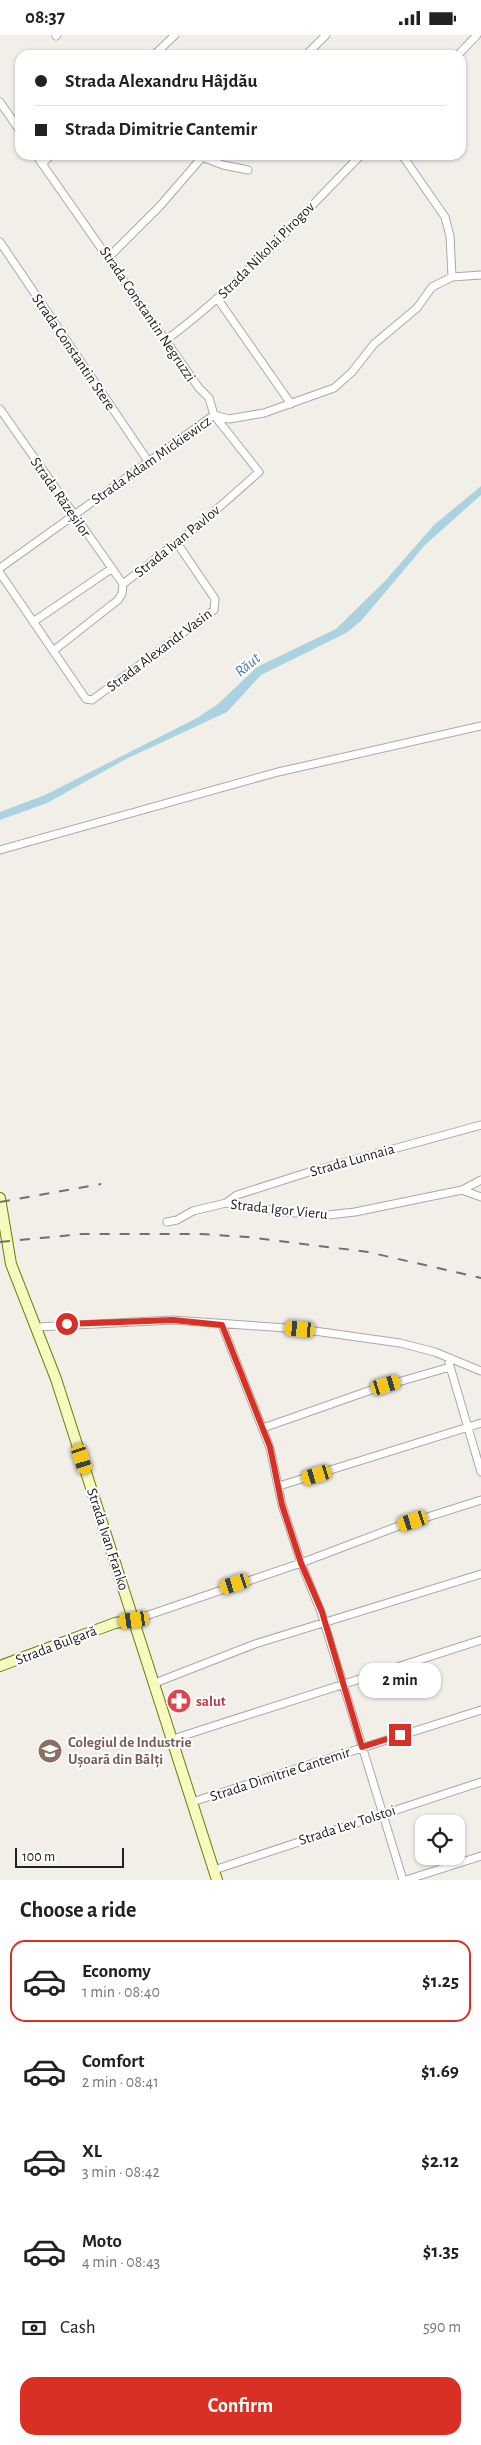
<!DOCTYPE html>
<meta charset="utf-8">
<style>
body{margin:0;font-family:"Alegreya Sans",sans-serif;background:#f6f6f6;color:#222;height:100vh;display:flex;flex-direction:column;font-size:19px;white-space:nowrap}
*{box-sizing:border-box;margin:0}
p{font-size:16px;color:#767676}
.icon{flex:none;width:28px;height:28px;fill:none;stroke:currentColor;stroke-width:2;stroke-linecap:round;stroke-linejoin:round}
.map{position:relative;height:1845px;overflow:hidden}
.panel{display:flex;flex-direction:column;background:#fff;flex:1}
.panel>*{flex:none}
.banner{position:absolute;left:15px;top:15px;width:451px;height:110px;border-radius:15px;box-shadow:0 1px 4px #0004;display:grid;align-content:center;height:110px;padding:0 20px;background:#fff}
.buttons{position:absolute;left:415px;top:1780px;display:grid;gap:10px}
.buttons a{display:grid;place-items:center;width:50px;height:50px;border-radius:10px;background:#fff;box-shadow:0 1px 4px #0004;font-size:25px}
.scale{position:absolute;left:15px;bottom:12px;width:109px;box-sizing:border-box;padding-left:5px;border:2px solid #222;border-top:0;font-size:14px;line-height:18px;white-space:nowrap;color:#222;-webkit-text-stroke:4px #fff;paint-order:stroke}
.end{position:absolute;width:22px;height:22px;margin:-11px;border:6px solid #d93025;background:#fff;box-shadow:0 0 0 2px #fff}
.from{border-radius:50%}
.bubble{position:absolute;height:35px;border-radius:15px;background:#fff;box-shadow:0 1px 4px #0004;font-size:16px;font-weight:700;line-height:35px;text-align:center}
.car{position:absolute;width:15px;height:30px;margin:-15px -8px;border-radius:6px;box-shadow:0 0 4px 1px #0007;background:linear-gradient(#f5c518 24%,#345 0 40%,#f5c518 0 76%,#345 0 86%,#f5c518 0)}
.banner b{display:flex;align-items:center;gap:18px;height:48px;font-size:19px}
.banner b+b{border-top:1px solid #e0e0e0}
.banner i{width:12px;height:12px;background:#222}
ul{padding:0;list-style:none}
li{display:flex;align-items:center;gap:15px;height:82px;margin:0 10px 8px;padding:0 10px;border:2px solid transparent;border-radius:15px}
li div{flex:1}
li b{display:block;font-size:19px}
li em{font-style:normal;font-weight:700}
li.selected{border-color:#d93025}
li>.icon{width:45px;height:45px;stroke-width:1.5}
h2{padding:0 20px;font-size:22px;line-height:60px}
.pay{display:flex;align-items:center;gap:12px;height:55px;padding:0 20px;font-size:19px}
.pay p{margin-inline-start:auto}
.cta{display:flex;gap:10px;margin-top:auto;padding:10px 20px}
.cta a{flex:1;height:58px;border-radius:15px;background:#d93025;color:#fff;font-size:20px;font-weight:700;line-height:58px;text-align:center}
.status{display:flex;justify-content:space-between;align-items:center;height:35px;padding:0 25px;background:#fff;direction:ltr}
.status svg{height:14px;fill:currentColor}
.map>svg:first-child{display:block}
.water{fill:#aad3df}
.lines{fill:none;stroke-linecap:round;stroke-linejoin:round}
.street-casing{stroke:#a9a9a9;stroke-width:9}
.secondary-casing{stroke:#707d05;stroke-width:12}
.street{stroke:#fff;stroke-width:7}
.secondary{stroke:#f7fabf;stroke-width:10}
.rail{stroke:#707070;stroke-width:2;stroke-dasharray:10 10;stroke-linecap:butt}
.route{stroke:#d93025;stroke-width:6}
.labels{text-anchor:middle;stroke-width:4;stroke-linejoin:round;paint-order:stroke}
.street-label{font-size:15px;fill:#222;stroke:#fff}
.health-label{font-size:15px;font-weight:bold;fill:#be3a42;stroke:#fff;text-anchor:start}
.education-label{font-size:15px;font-weight:bold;fill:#785e54;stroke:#fff;text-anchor:start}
.water-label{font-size:16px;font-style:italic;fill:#4a7aab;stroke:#fff}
</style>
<div class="status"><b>08:37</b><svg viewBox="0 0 49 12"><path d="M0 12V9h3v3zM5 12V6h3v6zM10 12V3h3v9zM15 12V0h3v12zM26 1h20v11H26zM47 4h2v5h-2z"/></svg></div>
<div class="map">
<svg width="481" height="1845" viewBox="0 0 481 1845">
<rect width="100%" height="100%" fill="#f2efe9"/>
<path class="water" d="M481,451V460L425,510L361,586L346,598L261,640L227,677L126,724L47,768L0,785V777L45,760L197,683L218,669L257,632L336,594L385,546L434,490Z"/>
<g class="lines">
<defs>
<path id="street" d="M56,1L57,0
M154,20L175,0
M306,20L326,0
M458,20L477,0
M0,67L20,96
M36,120L199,353L209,363L214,380L259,437L199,490L123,549L122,559L118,565L53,616
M402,120L445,182L450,201L452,242
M202,122L223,130L248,135
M42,129L51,120
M0,207L148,426
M109,222L160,171L204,120
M217,263L291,369
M166,305C238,252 299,183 361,120
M0,374L123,549
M0,533L214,380L229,384L264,378L334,353L352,337L374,309L417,273L432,252L452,242L481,240
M0,538L86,664L92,665L214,575L215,564L177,508
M33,587L111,534
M0,815L278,737L481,691
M462,1155L481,1162
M226,1168L237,1160L309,1137L481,1090
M167,1187L177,1185L193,1176L226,1168L282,1177L328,1180L355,1177L462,1155L481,1145
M222,1290L270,1413L282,1470L301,1528L321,1577L403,1845
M37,1292L173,1285L300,1294L400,1308L435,1317L481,1336
M449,1328L481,1437
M263,1393L374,1354L450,1332
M279,1451L481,1388
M134,1585L301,1528L396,1492L481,1465
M155,1648L255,1609L481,1539
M173,1704L481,1605
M192,1767L481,1675
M214,1835L481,1747
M406,1845L481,1821"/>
<path id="secondary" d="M0,1163L11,1229L56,1344L217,1845
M0,1631L115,1588L134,1585"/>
</defs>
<use href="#street" class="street-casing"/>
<use href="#secondary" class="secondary-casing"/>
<use href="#street" class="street"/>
<use href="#secondary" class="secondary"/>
<path class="rail" d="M0,1167L101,1149
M0,1207L82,1199H200L247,1202L368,1217L481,1243"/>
</g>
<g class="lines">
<path class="route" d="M67,1289L173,1285L222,1290L270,1412L282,1470L301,1528L322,1577L362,1712L400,1700"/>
</g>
<defs>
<symbol id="pharmacy-disc" viewBox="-11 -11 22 22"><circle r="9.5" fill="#e0444e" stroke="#fff"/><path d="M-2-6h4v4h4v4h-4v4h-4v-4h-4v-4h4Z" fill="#fff"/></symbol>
<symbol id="university-disc" viewBox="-11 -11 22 22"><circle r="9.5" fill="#8d6e63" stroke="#fff"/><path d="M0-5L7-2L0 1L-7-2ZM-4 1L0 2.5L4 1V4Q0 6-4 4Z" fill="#fff"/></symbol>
</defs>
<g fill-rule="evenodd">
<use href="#pharmacy-disc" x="165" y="1652" width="28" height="28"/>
<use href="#university-disc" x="36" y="1702" width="28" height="28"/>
</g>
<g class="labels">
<g class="street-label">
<text transform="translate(266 215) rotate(-45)" y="5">Strada Nikolai Pirogov</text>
<text transform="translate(148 279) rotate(56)" y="5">Strada Constantin Negruzzi</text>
<text transform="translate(74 317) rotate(56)" y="5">Strada Constantin Stere</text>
<text transform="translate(151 425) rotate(-35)" y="5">Strada Adam Mickiewicz</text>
<text transform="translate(61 462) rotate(55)" y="5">Strada Răzeșilor</text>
<text transform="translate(177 506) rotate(-39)" y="5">Strada Ivan Pavlov</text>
<text transform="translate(159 615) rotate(-37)" y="5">Strada Alexandr Vasin</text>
<text transform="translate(352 1125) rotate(-16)" y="5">Strada Lunnaia</text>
<text transform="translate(279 1174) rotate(6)" y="5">Strada Igor Vieru</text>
<text transform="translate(108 1504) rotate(72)" y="5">Strada Ivan Franko</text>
<text transform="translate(56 1610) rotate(-21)" y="5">Strada Bulgară</text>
<text transform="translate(280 1739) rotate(-18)" y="5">Strada Dimitrie Cantemir</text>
<text transform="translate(347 1790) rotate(-18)" y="5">Strada Lev Tolstoi</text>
</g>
<g class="health-label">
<text x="196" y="1671">salut</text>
</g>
<g class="education-label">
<text x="68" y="1712">Colegiul de Industrie<tspan x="68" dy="17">Ușoară din Bălți</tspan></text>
</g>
<g class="water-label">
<text transform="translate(247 629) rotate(-40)" y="6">Răut</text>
</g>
</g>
</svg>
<div class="buttons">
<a><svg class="icon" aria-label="locate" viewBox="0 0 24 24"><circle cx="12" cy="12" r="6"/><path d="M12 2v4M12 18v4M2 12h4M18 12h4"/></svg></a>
</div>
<div class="scale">100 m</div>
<i class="end from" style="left:67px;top:1289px"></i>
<i class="end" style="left:400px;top:1700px"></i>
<div class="bubble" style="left:359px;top:1628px;width:82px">2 min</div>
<i class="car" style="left:300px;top:1294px;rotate:275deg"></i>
<i class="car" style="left:386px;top:1350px;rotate:73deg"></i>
<i class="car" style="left:82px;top:1424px;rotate:162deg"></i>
<i class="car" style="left:317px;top:1440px;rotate:253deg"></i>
<i class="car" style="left:413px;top:1486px;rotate:252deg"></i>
<i class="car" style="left:235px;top:1549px;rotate:252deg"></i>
<i class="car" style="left:134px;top:1585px;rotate:262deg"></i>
<div class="banner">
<b><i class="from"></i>Strada Alexandru Hâjdău</b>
<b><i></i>Strada Dimitrie Cantemir</b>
</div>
</div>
<section class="panel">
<h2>Choose a ride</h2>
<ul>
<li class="selected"><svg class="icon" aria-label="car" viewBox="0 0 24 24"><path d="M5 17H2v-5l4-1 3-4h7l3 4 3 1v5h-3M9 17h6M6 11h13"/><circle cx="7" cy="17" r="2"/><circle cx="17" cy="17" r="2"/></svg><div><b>Economy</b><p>1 min · 08:40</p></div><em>$1.25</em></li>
<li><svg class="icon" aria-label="car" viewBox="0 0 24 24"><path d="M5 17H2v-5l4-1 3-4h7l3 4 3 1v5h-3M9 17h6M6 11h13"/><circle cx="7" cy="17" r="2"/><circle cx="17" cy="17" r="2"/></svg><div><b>Comfort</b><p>2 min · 08:41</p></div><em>$1.69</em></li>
<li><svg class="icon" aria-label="car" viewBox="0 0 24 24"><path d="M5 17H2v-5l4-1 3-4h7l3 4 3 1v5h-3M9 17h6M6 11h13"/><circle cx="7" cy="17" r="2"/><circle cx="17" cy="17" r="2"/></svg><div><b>XL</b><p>3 min · 08:42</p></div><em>$2.12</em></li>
<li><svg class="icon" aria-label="car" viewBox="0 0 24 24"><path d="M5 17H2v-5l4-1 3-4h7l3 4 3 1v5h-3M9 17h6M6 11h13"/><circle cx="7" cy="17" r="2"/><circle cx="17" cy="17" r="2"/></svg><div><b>Moto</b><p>4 min · 08:43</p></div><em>$1.35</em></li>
</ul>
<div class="pay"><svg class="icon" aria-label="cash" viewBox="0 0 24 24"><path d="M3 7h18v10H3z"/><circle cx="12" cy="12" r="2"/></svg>Cash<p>590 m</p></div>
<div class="cta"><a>Confirm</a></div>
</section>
